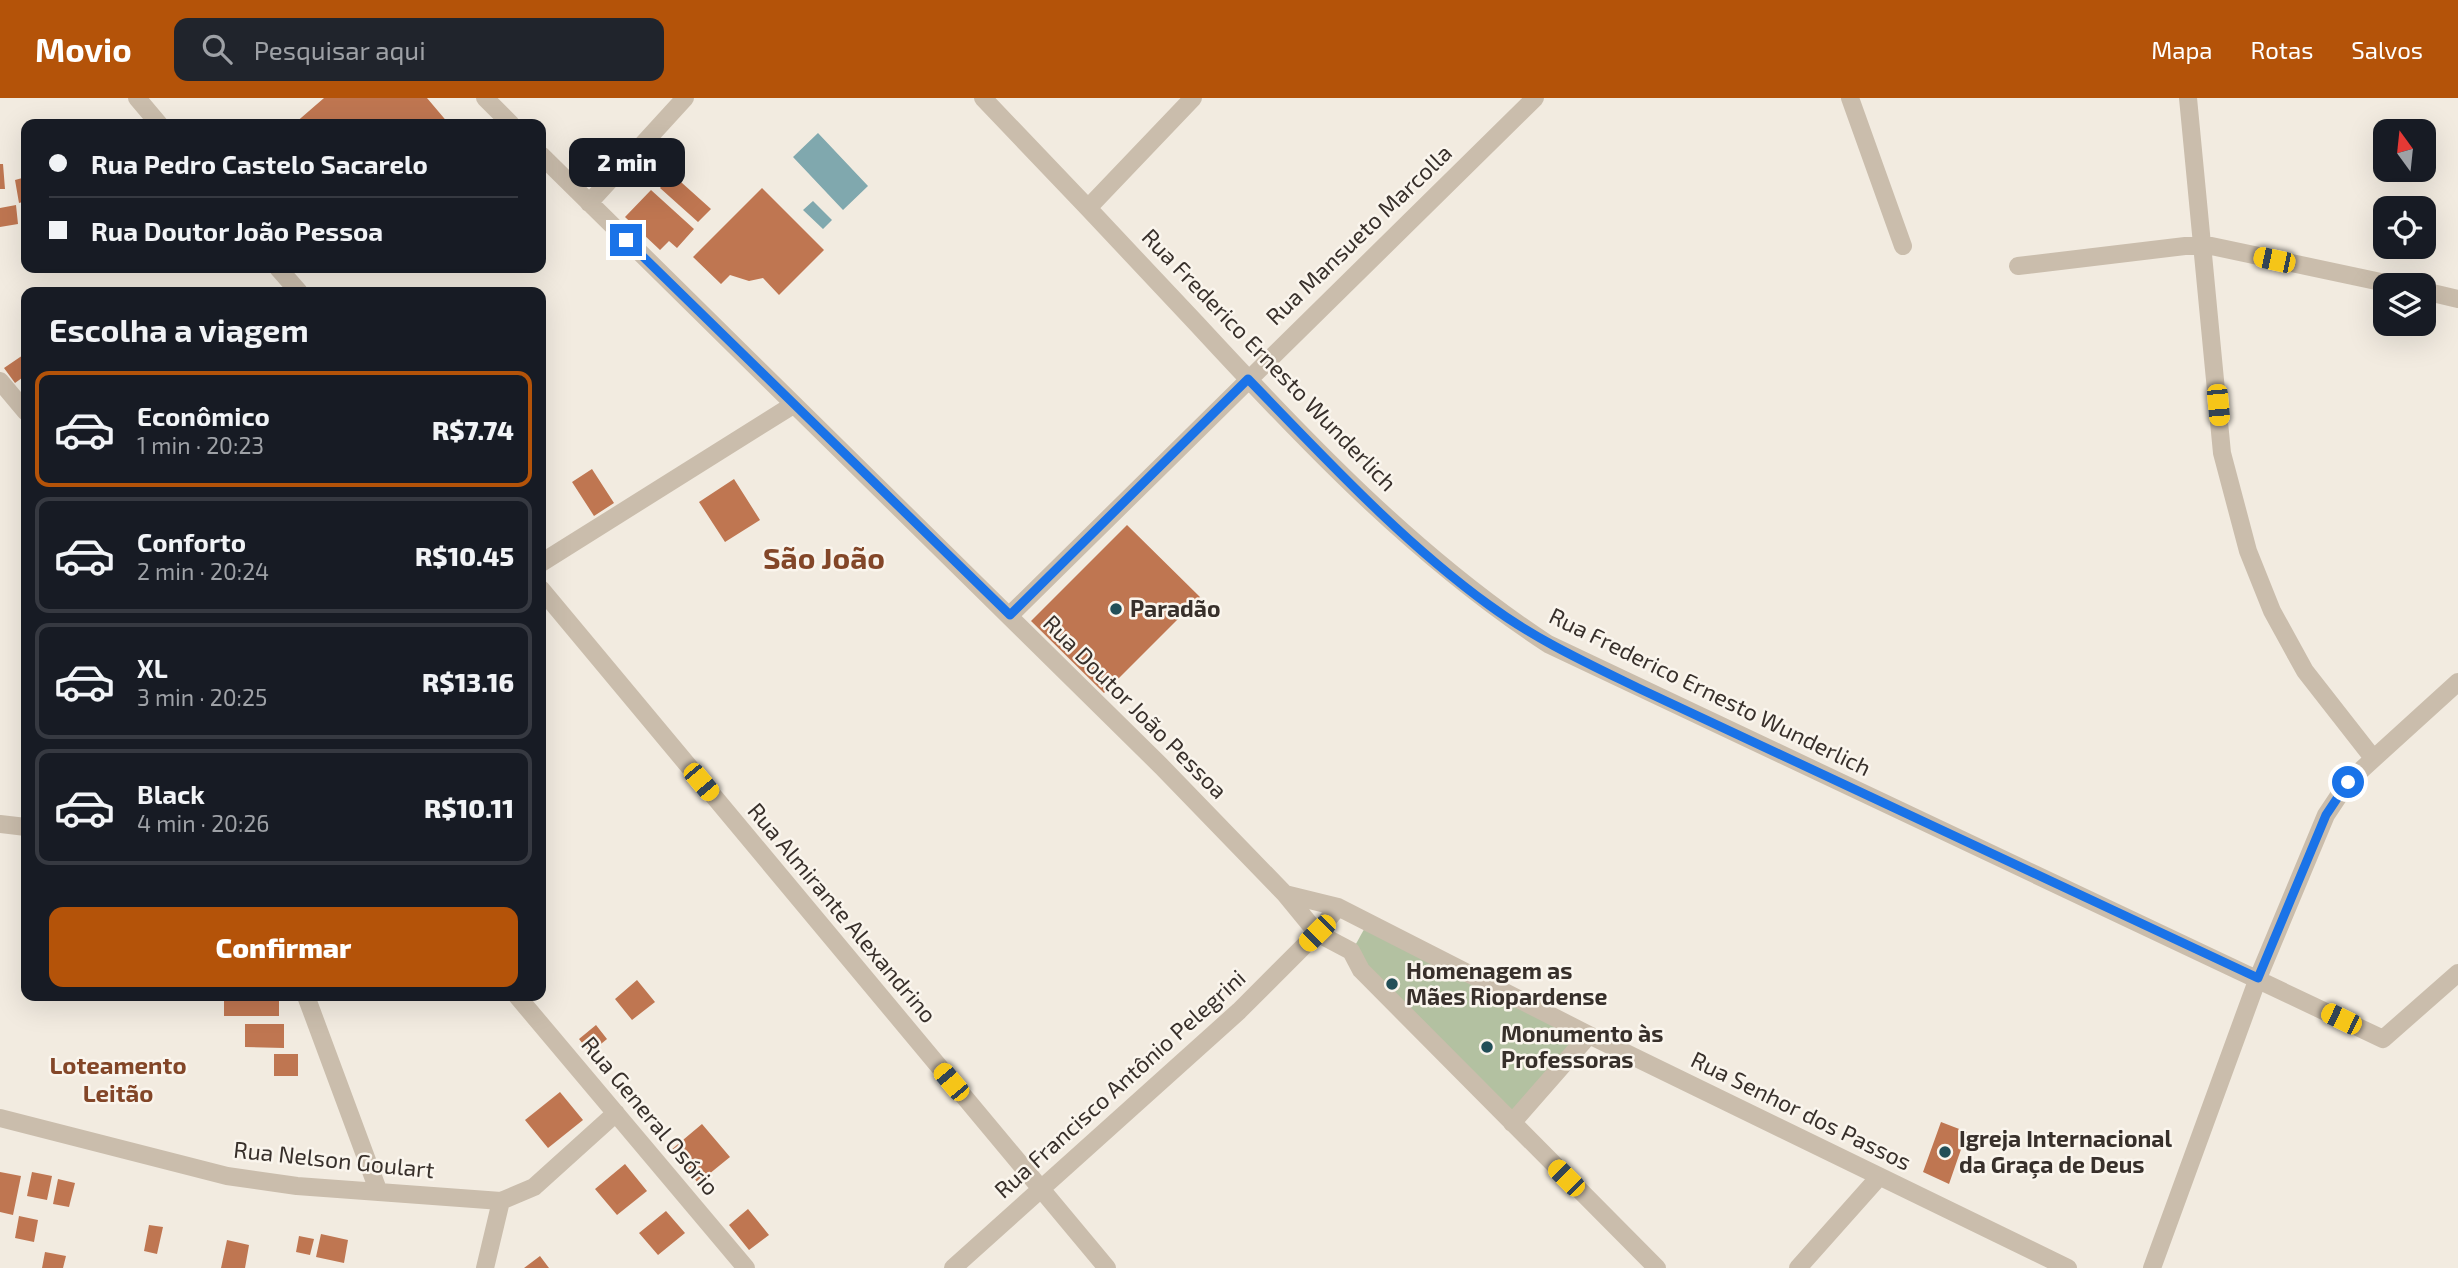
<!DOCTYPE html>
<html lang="pt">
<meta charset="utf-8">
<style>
body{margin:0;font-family:"Exo 2",sans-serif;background:#20242c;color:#f1f3f6;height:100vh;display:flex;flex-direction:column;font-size:26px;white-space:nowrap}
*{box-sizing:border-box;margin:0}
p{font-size:23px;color:#9ea1a6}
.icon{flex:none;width:38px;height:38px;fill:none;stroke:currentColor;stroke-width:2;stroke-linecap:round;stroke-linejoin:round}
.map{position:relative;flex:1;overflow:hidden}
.details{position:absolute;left:21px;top:189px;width:525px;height:714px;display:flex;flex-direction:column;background:#171b24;border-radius:14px;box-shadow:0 7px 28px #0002}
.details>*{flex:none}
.banner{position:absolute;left:21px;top:21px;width:525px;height:154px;border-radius:14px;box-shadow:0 7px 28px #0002;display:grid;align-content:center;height:154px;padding:0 28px;background:#171b24}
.needle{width:46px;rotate:345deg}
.buttons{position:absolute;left:2373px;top:21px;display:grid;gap:14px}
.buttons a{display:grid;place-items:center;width:63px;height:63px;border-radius:14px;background:#171b24;box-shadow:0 7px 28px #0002;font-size:35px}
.end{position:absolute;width:32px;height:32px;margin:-16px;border:9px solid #1a73e8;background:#fff;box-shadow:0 0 0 4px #fff}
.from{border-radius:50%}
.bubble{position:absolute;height:49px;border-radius:14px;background:#171b24;box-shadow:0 7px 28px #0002;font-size:23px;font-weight:800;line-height:49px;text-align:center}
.car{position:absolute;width:21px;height:42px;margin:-21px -10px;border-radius:9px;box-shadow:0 0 5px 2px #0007;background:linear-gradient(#f5c518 24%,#345 0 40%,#f5c518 0 76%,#345 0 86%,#f5c518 0)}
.banner b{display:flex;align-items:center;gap:24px;height:66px;font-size:26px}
.banner b+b{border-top:2px solid #363941}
.banner i{width:18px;height:18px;background:#f1f3f6}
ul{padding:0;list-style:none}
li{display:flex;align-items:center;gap:21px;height:116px;margin:0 14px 10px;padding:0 14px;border:4px solid #363941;border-radius:14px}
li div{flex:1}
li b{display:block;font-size:26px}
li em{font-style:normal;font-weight:800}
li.selected{border-color:#b45309}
li>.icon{width:63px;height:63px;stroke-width:1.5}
h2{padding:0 28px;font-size:32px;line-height:84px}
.button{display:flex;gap:14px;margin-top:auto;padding:14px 28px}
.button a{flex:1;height:80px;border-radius:14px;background:#b45309;color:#fff;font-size:28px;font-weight:800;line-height:80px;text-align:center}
header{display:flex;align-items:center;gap:42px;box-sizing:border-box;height:98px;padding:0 35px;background:#b45309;color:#fff}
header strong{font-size:33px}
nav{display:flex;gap:38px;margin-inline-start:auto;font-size:24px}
.search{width:490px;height:63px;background:#20242c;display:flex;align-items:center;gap:18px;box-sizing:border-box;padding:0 24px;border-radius:14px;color:#9ea1a6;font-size:26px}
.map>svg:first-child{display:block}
.green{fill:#b3c1a1}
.water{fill:#80a8ae}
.building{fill:#bf7651}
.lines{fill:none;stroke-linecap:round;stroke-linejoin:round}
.minor{stroke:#cabdac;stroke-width:18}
.route{stroke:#1a73e8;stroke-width:9}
.poi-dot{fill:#224f58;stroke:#faf5ed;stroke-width:2.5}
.labels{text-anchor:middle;stroke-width:5;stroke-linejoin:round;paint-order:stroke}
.street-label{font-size:23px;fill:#38302b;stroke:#faf5ed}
.poi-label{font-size:23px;font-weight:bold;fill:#38302b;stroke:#faf5ed;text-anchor:start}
.neighbourhood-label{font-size:24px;font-weight:bold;fill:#834628;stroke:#faf5ed}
.district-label{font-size:30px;font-weight:bold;fill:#834628;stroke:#faf5ed}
</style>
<header>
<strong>Movio</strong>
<div class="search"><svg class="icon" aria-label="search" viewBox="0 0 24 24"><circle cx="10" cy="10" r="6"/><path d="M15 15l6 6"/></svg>Pesquisar aqui</div>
<nav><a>Mapa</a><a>Rotas</a><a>Salvos</a></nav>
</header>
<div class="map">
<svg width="2458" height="1170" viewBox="0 0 2458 1170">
<rect width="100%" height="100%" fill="#f2ebe0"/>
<path class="green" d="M1367,826L1587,937L1511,1023L1352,853Z"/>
<path class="water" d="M818,35L868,88L843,112L793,59Z
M813,103L832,122L823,131L803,112Z"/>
<path class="building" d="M324,0H427L449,26H294Z
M0,66H3L5,91H0Z
M672,76L711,111L698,124L660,90Z
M26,79V103L19,105L15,82Z
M762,90L824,152L779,197L763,180L749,183L730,177L721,186L693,159Z
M651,92L694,131L677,150L669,143L660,152L625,119Z
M16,107L18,126L0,129V110Z
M26,255V277L15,285L4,270Z
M592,371L614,405L594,418L572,384Z
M734,381L760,422L725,444L699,404Z
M1127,427L1200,499L1104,595L1031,523Z
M637,882L655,904L632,922L615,901Z
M224,898H279V918H224Z
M245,926H284V950L245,949Z
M596,927L607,941L590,955L579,941Z
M274,956H298V978H274Z
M560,994L583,1022L548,1050L525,1022Z
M1941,1024L1967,1034L1949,1086L1923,1074Z
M702,1026L730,1059L698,1085L671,1052Z
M625,1066L647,1093L617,1117L595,1091Z
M0,1074L21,1078L13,1117L0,1114Z
M32,1074L52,1078L47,1102L27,1098Z
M58,1081L75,1085L69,1109L53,1106Z
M748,1111L769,1137L749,1152L729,1127Z
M666,1113L685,1135L658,1157L639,1135Z
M19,1118L38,1122L34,1144L15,1140Z
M149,1127L163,1129L157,1156L144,1153Z
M321,1136L348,1142L344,1165L316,1159Z
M299,1138L314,1141L310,1157L296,1154Z
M227,1142L249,1147L245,1170H221Z
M45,1154L66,1158L63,1170H42Z
M540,1158L549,1170H524Z"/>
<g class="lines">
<path class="minor" d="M137,0L159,26
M485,0L511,26
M983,0C1055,75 1126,150 1197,226C1305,343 1415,459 1548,546L2383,941L2458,875
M1850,0L1903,148
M2188,0L2222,355L2248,453L2272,513L2305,573L2373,660
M541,57L1161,668L1285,796L1317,835L1351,853L1361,872L1657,1170
M589,105L685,0
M1088,110L1193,0
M2018,168L2202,146L2395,187
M278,170L299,194
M2424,193L2458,201
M0,283L26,314
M541,465L793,307
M541,491L1107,1170
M1010,517L1535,0
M0,726L26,729
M1285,796L1338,809L1589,937L2068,1170
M306,898L378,1092
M517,898L746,1170
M0,1020L227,1078L297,1088L501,1103
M1512,1025L1589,937
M485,1170L501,1103L534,1089L616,1015
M953,1170L1239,913L1317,835L1338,809
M1798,1170L1879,1079
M2152,1170L2258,880L2326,717L2348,684L2458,584"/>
</g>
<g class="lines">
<path class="route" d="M626,142L1010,517L1248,281C1324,359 1400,442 1489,507C1535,541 1587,565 1638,590L2258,880L2326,717L2348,684"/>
</g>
<g class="poi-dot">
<circle cx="1116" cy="511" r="7"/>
<circle cx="1392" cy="886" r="7"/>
<circle cx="1487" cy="949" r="7"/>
<circle cx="1945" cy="1054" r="7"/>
</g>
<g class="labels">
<g class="street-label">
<text transform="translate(1359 137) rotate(-44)" y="8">Rua Mansueto Marcolla</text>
<text transform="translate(1269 262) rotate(46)" y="8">Rua Frederico Ernesto Wunderlich</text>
<text transform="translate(1710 594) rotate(26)" y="8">Rua Frederico Ernesto Wunderlich</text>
<text transform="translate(1135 609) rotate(45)" y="8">Rua Doutor João Pessoa</text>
<text transform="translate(842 815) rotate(50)" y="8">Rua Almirante Alexandrino</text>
<text transform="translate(1120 986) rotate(-42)" y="8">Rua Francisco Antônio Pelegrini</text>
<text transform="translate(1801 1013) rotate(26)" y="8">Rua Senhor dos Passos</text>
<text transform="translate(650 1018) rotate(50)" y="8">Rua General Osório</text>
<text transform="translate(334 1062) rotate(6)" y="8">Rua Nelson Goulart</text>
</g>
<g class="poi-label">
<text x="1130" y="519">Paradão</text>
<text x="1406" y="881">Homenagem as<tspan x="1406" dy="26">Mães Riopardense</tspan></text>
<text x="1501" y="944">Monumento às<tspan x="1501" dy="26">Professoras</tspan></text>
<text x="1959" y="1049">Igreja Internacional<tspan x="1959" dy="26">da Graça de Deus</tspan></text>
</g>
<g class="neighbourhood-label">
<text x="118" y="976">Loteamento<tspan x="118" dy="28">Leitão</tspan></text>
</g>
<g class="district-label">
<text x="824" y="471">São João</text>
</g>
</g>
</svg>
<div class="buttons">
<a><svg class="needle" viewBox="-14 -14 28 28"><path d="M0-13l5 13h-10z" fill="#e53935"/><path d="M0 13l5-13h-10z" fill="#9ea1a6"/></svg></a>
<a><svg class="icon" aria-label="locate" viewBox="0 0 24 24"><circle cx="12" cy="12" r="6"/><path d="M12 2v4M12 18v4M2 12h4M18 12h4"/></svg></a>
<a><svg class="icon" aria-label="layers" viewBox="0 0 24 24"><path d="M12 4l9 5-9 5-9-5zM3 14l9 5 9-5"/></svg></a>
</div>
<i class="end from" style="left:2348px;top:684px"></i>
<i class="end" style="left:626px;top:142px"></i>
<div class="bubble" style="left:569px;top:40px;width:116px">2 min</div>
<i class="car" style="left:2274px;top:162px;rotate:282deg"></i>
<i class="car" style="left:2218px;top:307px;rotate:175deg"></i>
<i class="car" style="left:701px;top:684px;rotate:140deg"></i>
<i class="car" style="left:1317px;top:835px;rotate:225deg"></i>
<i class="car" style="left:2341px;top:921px;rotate:296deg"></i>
<i class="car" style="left:951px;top:984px;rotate:320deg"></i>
<i class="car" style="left:1566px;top:1080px;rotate:315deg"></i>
<div class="banner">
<b><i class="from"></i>Rua Pedro Castelo Sacarelo</b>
<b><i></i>Rua Doutor João Pessoa</b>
</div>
<section class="details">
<h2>Escolha a viagem</h2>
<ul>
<li class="selected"><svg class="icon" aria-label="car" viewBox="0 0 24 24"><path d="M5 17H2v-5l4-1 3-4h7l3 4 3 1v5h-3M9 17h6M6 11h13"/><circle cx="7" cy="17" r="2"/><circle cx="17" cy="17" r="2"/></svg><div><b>Econômico</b><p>1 min · 20:23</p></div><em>R$7.74</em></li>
<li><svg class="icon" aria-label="car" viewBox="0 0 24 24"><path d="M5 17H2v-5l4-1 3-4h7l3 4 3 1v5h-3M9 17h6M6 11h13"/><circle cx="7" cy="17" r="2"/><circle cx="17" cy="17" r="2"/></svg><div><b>Conforto</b><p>2 min · 20:24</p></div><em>R$10.45</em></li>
<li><svg class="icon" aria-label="car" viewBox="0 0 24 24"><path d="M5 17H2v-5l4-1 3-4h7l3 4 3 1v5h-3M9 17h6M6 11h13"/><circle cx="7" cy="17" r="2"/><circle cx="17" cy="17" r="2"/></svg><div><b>XL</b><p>3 min · 20:25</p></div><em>R$13.16</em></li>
<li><svg class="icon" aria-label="car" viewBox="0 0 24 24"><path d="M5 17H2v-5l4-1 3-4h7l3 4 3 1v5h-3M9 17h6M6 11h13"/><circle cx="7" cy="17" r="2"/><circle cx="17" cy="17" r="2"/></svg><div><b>Black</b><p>4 min · 20:26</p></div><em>R$10.11</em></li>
</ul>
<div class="button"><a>Confirmar</a></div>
</section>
</div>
